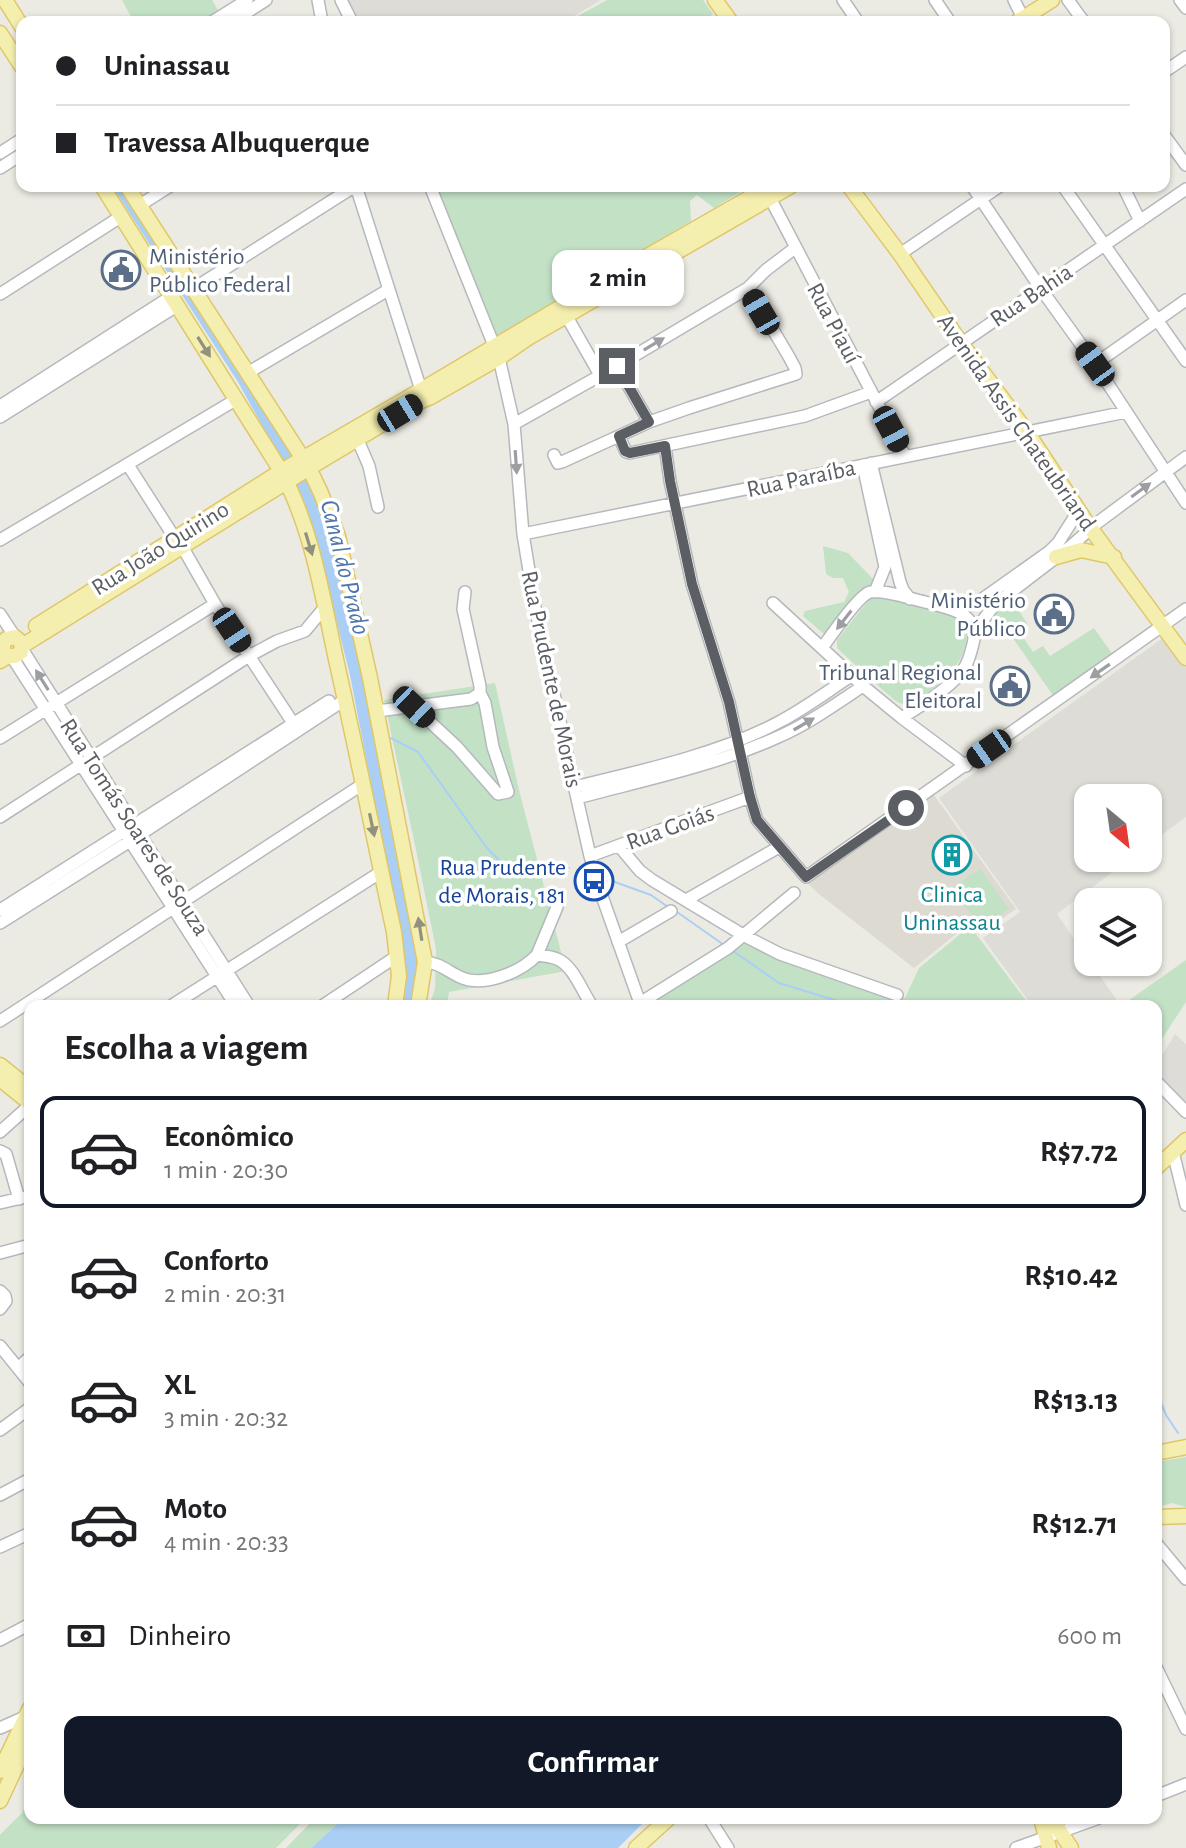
<!DOCTYPE html>
<html lang="pt">
<meta charset="utf-8">
<style>
body{margin:0;font-family:"Alegreya Sans",sans-serif;background:#f6f6f6;color:#202124;height:100vh;display:flex;flex-direction:column;font-size:30px;white-space:nowrap}
*{box-sizing:border-box;margin:0}
p{font-size:26px;color:#757577}
.icon{flex:none;width:44px;height:44px;fill:none;stroke:currentColor;stroke-width:2;stroke-linecap:round;stroke-linejoin:round}
.map{position:relative;flex:1;overflow:hidden}
.sheet{position:absolute;left:24px;top:1000px;width:1138px;height:824px;display:flex;flex-direction:column;background:#fff;border-radius:16px;box-shadow:0 2px 6px #0004}
.sheet>*{flex:none}
.guide{position:absolute;left:16px;top:16px;width:1154px;height:176px;border-radius:16px;box-shadow:0 2px 6px #0004;display:grid;align-content:center;height:176px;padding:0 40px;background:#fff}
.needle{width:52px;rotate:151deg}
.fabs{position:absolute;left:1074px;top:784px;display:grid;gap:16px}
.fabs a{display:grid;place-items:center;width:88px;height:88px;border-radius:16px;background:#fff;box-shadow:0 2px 6px #0004;font-size:40px}
.end{position:absolute;width:36px;height:36px;margin:-18px;border:10px solid #5b5e62;background:#fff;box-shadow:0 0 0 4px #fff}
.from{border-radius:50%}
.bubble{position:absolute;height:56px;border-radius:16px;background:#fff;box-shadow:0 2px 6px #0004;font-size:26px;font-weight:600;line-height:56px;text-align:center}
.car{position:absolute;width:24px;height:48px;margin:-24px -12px;border-radius:10px;box-shadow:0 0 6px 2px #0007;background:linear-gradient(#222 24%,#8ab4d8 0 40%,#222 0 76%,#8ab4d8 0 86%,#222 0)}
.guide b{display:flex;align-items:center;gap:28px;height:76px;font-size:30px}
.guide b+b{border-top:2px solid #e0e0e0}
.guide i{width:20px;height:20px;background:#202124}
ul{padding:0;list-style:none}
li{display:flex;align-items:center;gap:24px;height:112px;margin:0 16px 12px;padding:0 24px;border:4px solid transparent;border-radius:16px}
li div{flex:1}
li b{display:block;font-size:30px}
li em{font-style:normal;font-weight:600}
li.on{border-color:#111827}
li>.icon{width:72px;height:72px;stroke-width:1.5}
h2{padding:0 40px;font-size:36px;line-height:96px}
.pay{display:flex;align-items:center;gap:20px;height:88px;padding:0 40px;font-size:30px}
.pay p{margin-inline-start:auto}
.primary-button{display:flex;gap:16px;margin-top:auto;padding:16px 40px}
.primary-button a{flex:1;height:92px;border-radius:16px;background:#111827;color:#fff;font-size:32px;font-weight:600;line-height:92px;text-align:center}
.map>svg:first-child{display:block}
.industrial{fill:#dedcd7}
.education{fill:#dcdad1}
.green{fill:#c2e1c5}
.water{fill:#abcff4}
.lines{fill:none;stroke-linecap:round;stroke-linejoin:round}
.stream{stroke:#abcff4;stroke-width:2}
.minor-casing{stroke:#b5b8bc;stroke-width:14}
.major-casing{stroke:#dfc769;stroke-width:17}
.minor{stroke:#fff;stroke-width:11}
.major{stroke:#f5efaf;stroke-width:14}
.oneway{fill:#9d9ea1}
.oneway2{fill:#91917d}
.route{stroke:#5b5e62;stroke-width:10}
.labels{text-anchor:middle;stroke-width:7;stroke-linejoin:round;paint-order:stroke}
.service-label{font-size:24px;fill:#4e5e75;stroke:#fff;text-anchor:end}
.street-label{font-size:24px;fill:#5b5e62;stroke:#fff}
.transit-label{font-size:24px;fill:#164399;stroke:#fff;text-anchor:end}
.culture-label{font-size:24px;fill:#0d838f;stroke:#fff}
.water-label{font-size:26px;font-style:italic;fill:#4e75ac;stroke:#fff}
</style>
<div class="map">
<svg width="1186" height="1848" viewBox="0 0 1186 1848">
<rect width="100%" height="100%" fill="#ecebe3"/>
<path class="industrial" d="M348,0H601L564,22H489L486,20L483,22H360Z
M1163,638L1186,668V817L1148,845V798H1088V858H1131L1057,914L1088,959V962H1090L1121,1006H1032L983,938L1020,912L939,798Z
M1175,1034L1186,1044V1107L1156,1077V1061L1164,1052Z"/>
<path class="education" d="M931,791L1016,909L980,933L971,922L914,968L819,894L804,880Z"/>
<path class="green" d="M122,0H212L218,10L200,22H134Z
M607,0H703L713,14L703,22H567Z
M436,186H750L714,208L697,195L690,201L691,221L494,338Z
M823,546L848,553L875,581L874,588L825,635L803,616L805,611L844,602L849,592L843,578H833L826,574Z
M877,594L949,610L967,625C969,638 963,657 955,667C948,678 911,709 899,703C894,700 888,694 884,691C868,677 852,662 837,648V640L871,597Z
M1017,598L1020,602L1016,606L1028,625L1019,631L1033,652L1043,646L1050,656L1094,628L1113,655L1054,697L996,614Z
M495,683L519,790L566,971L449,992L447,1006H429L435,989L436,949L415,845L384,700Z
M980,869L1009,909L981,928L952,888Z
M970,926L1030,1006H648L745,941L905,998L919,968Z
M1186,960V1002L1156,1048V1006H1125V1003Z
M1186,1457V1507L1172,1503L1156,1508V1462Z
M30,1795V1818H306L276,1848H0V1835L22,1813Z
M315,1818H344L311,1848H286Z"/>
<path class="water" d="M112,186H124L316,488L330,524L372,698L422,966L415,1006H398L402,945L350,675L314,532L299,492L238,382Z
M344,1818H648L618,1848H311Z"/>
<g class="lines">
<path class="stream" d="M391,738L418,752L487,848L501,862L517,867L569,868
M601,877L651,895L668,907
M677,912L724,945
M733,951L779,983L854,1006
M1156,1391L1166,1415L1178,1433"/>
<defs>
<path id="minor" d="M318,0L322,22
M341,0L352,22
M843,0L858,22
M935,0L950,22
M1014,0L1025,22
M1068,0L1084,22
M1180,0L1186,8
M212,22L247,0
M232,22L266,0
M1164,72L1186,57
M1164,135L1186,165
M0,153L22,139
M0,168L22,154
M356,186L421,390
M430,186L499,358L514,424L523,534L535,607L571,772L590,856L603,899L641,1006
M972,186L1041,289L1095,364L1186,503
M1063,186L1186,361
M1123,186L1140,221
M768,194L905,456
M140,205L170,186
M900,254L1000,186
M748,288L788,355L795,368L796,374L689,408L649,422L619,436L626,452L630,453L805,416L871,392
M193,289L355,186
M0,294L122,216
M563,310L600,375
M1095,364L1186,300
M617,366L649,422
M249,372L388,290
M876,402L1186,189
M0,406L172,296
M0,417L178,305
M514,424L617,366L748,288L766,270L795,248
M357,438L369,466L378,507
M665,446L670,481L692,584L729,702L750,797L757,820L806,877L1186,609
M554,455L558,463L562,462L619,436
M871,463L900,582L903,590L910,599
M128,465L176,540
M863,465L885,567L875,592
M523,534L1126,412
M0,540L237,399
M183,548L215,604L293,723
M773,603L863,686L902,718L966,766
M957,610L981,600L1050,551L1058,543L1079,510
M0,614L15,637
M975,631L992,608L1011,592L1071,546L1097,523L1186,457
M822,648C830,637 859,595 870,592C883,589 911,599 925,602C948,608 981,612 973,644C971,652 969,660 965,667C953,687 921,705 902,718
M22,649L249,1006
M12,657L236,1006
M414,707L457,747L498,794L508,792L493,747L485,703L480,693V686L463,609L465,592
M377,711L471,699L480,693
M0,738L215,604
M574,787C641,771 719,754 779,722C804,709 828,691 851,676
M577,798C644,780 714,766 778,737C808,724 836,704 863,686
M0,817L249,656L277,641L305,631L325,607
M619,846L640,871L652,880L743,935L780,954L897,995
M590,856L750,797
M686,900L779,847
M0,910L329,701
M0,923L130,841L346,699
M618,942L671,911
M537,955C543,956 551,956 557,959C573,965 582,991 592,1006
M425,962C440,963 447,971 460,977C483,988 521,972 537,955L557,907
M640,1003L728,948L794,893
M171,1006L381,872
M322,1006L397,956
M0,1021L363,784
M1156,1081L1186,1112
M0,1132L30,1105
M0,1151L6,1154L19,1199
M1173,1152L1186,1205
M0,1203L30,1196
M0,1253L30,1245
M0,1291L5,1296L6,1301L0,1309
M0,1346L30,1383
M18,1368L30,1357
M0,1430L30,1408
M0,1495L30,1479
M1156,1543L1186,1579
M0,1547L30,1533
M0,1640L30,1624
M1156,1667L1186,1729
M0,1728L27,1716
M1156,1796L1186,1784
M709,1818L728,1848
M1016,1848L1099,1818"/>
<path id="major" d="M5,0L22,27
M715,0L731,22
M1017,22L1052,0
M0,33L22,67
M102,186L281,471C313,530 323,600 337,664C357,753 375,843 394,932L399,976L395,1006
M127,186L309,468L320,491L338,536L370,678L425,962L418,1006
M849,186L900,254L961,343L1027,432L1089,526L1186,658
M1056,557L1081,550L1114,557
M36,626L283,470L421,390L623,270L770,186
M22,646L309,468L421,401L431,397L499,358L528,338L791,186
M0,661L8,656H15L21,652L22,643L15,637L6,639L3,645V651L8,656
M0,1065L30,1089
M0,1079L30,1103
M1156,1168L1186,1140
M1156,1453L1186,1447
M1156,1517L1186,1516
M0,1771L30,1708
M0,1801L30,1737
M1041,1818L1049,1848
M1051,1818L1071,1848
M636,1848L669,1818"/>
</defs>
<use href="#minor" class="minor-casing"/>
<use href="#major" class="major-casing"/>
<use href="#minor" class="minor"/>
<use href="#major" class="major"/>
</g>
<defs><path id="oneway-solid" d="M-6-.8H1V-3.2L6.5 0L1 3.2V.8H-6Z" transform="scale(2)"/></defs>
<g class="oneway">
<use href="#oneway-solid" transform="translate(654 344) rotate(-31)"/>
<use href="#oneway-solid" transform="translate(516 462) rotate(86)"/>
<use href="#oneway-solid" transform="translate(1141 490) rotate(-36)"/>
<use href="#oneway-solid" transform="translate(844 620) rotate(128)"/>
<use href="#oneway-solid" transform="translate(1100 671) rotate(145)"/>
<use href="#oneway-solid" transform="translate(42 680) rotate(-122)"/>
<use href="#oneway-solid" transform="translate(804 724) rotate(-30)"/>
</g>
<g class="oneway2">
<use href="#oneway-solid" transform="translate(204 347) rotate(58)"/>
<use href="#oneway-solid" transform="translate(309 544) rotate(73)"/>
<use href="#oneway-solid" transform="translate(372 825) rotate(78)"/>
<use href="#oneway-solid" transform="translate(420 929) rotate(-99)"/>
</g>
<g class="lines">
<path class="route" d="M617,366L649,422L619,436L625,451L630,453L665,446L670,481L692,584L729,702L750,797L757,820L806,877L906,808"/>
</g>
<defs>
<symbol id="civic-ring" viewBox="-11 -11 22 22"><circle r="9.5" fill="#fff" stroke="#5c6f8a" stroke-width="1.5"/><path d="M-.6-6.5H3V-4.5H.6V-3L4-1V1h2V6H-6V1h2V-1L-.6-3ZM-1.2 2.5V6h2.4V2.5Z" fill="#5c6f8a"/></symbol>
<symbol id="building-ring" viewBox="-11 -11 22 22"><circle r="9.5" fill="#fff" stroke="#0f9aa8" stroke-width="1.5"/><path d="M-4-6H4V6H1V3H-1V6H-4ZM-2.5-4.3h1.7v1.8h-1.7ZM.8-4.3h1.7v1.8H.8ZM-2.5-1h1.7V.8h-1.7ZM.8-1h1.7V.8H.8Z" fill="#0f9aa8"/></symbol>
<symbol id="bus-ring" viewBox="-11 -11 22 22"><circle r="9.5" fill="#fff" stroke="#1a4fb4" stroke-width="1.5"/><path d="M-5-6H5V4H4V6H2V4H-2V6H-4V4H-5ZM-3.5-4V0h7V-4ZM-3.5 1.2v1.5H-2V1.2ZM2 1.2v1.5H3.5V1.2Z" fill="#1a4fb4"/></symbol>
</defs>
<g fill-rule="evenodd">
<use href="#civic-ring" x="99" y="248" width="44" height="44"/>
<use href="#civic-ring" x="1032" y="592" width="44" height="44"/>
<use href="#civic-ring" x="988" y="664" width="44" height="44"/>
<use href="#building-ring" x="930" y="833" width="44" height="44"/>
<use href="#bus-ring" x="572" y="859" width="44" height="44"/>
</g>
<g class="labels">
<g class="service-label">
<text x="149" y="264" text-anchor="start">Ministério<tspan x="149" dy="28">Público Federal</tspan></text>
<text x="1026" y="608">Ministério<tspan x="1026" dy="28">Público</tspan></text>
<text x="982" y="680">Tribunal Regional<tspan x="982" dy="28">Eleitoral</tspan></text>
</g>
<g class="street-label">
<text transform="translate(1031 295) rotate(-34)" y="8">Rua Bahia</text>
<text transform="translate(834 323) rotate(62)" y="8">Rua Piauí</text>
<text transform="translate(1017 422) rotate(55)" y="8">Avenida Assis Chateubriand</text>
<text transform="translate(801 478) rotate(-12)" y="8">Rua Paraíba</text>
<text transform="translate(160 548) rotate(-32)" y="8">Rua João Quirino</text>
<text transform="translate(552 679) rotate(78)" y="8">Rua Prudente de Morais</text>
<text transform="translate(135 827) rotate(57)" y="8">Rua Tomás Soares de Souza</text>
<text transform="translate(670 827) rotate(-20)" y="8">Rua Goiás</text>
</g>
<g class="transit-label">
<text x="566" y="875">Rua Prudente<tspan x="566" dy="28">de Morais, 181</tspan></text>
</g>
<g class="culture-label">
<text x="952" y="902">Clinica<tspan x="952" dy="28">Uninassau</tspan></text>
</g>
<g class="water-label">
<text transform="translate(346 567) rotate(76)" y="9">Canal do Prado</text>
</g>
</g>
</svg>
<div class="fabs">
<a><svg class="needle" viewBox="-14 -14 28 28"><path d="M0-13l5 13h-10z" fill="#e53935"/><path d="M0 13l5-13h-10z" fill="#757577"/></svg></a>
<a><svg class="icon" aria-label="layers" viewBox="0 0 24 24"><path d="M12 4l9 5-9 5-9-5zM3 14l9 5 9-5"/></svg></a>
</div>
<i class="end from" style="left:906px;top:808px"></i>
<i class="end" style="left:617px;top:366px"></i>
<div class="bubble" style="left:552px;top:250px;width:132px">2 min</div>
<i class="car" style="left:761px;top:312px;rotate:330deg"></i>
<i class="car" style="left:1095px;top:364px;rotate:324deg"></i>
<i class="car" style="left:400px;top:413px;rotate:59deg"></i>
<i class="car" style="left:891px;top:429px;rotate:152deg"></i>
<i class="car" style="left:232px;top:630px;rotate:146deg"></i>
<i class="car" style="left:414px;top:707px;rotate:133deg"></i>
<i class="car" style="left:989px;top:749px;rotate:235deg"></i>
<div class="guide">
<b><i class="from"></i>Uninassau</b>
<b><i></i>Travessa Albuquerque</b>
</div>
<section class="sheet">
<h2>Escolha a viagem</h2>
<ul>
<li class="on"><svg class="icon" aria-label="car" viewBox="0 0 24 24"><path d="M5 17H2v-5l4-1 3-4h7l3 4 3 1v5h-3M9 17h6M6 11h13"/><circle cx="7" cy="17" r="2"/><circle cx="17" cy="17" r="2"/></svg><div><b>Econômico</b><p>1 min · 20:30</p></div><em>R$7.72</em></li>
<li><svg class="icon" aria-label="car" viewBox="0 0 24 24"><path d="M5 17H2v-5l4-1 3-4h7l3 4 3 1v5h-3M9 17h6M6 11h13"/><circle cx="7" cy="17" r="2"/><circle cx="17" cy="17" r="2"/></svg><div><b>Conforto</b><p>2 min · 20:31</p></div><em>R$10.42</em></li>
<li><svg class="icon" aria-label="car" viewBox="0 0 24 24"><path d="M5 17H2v-5l4-1 3-4h7l3 4 3 1v5h-3M9 17h6M6 11h13"/><circle cx="7" cy="17" r="2"/><circle cx="17" cy="17" r="2"/></svg><div><b>XL</b><p>3 min · 20:32</p></div><em>R$13.13</em></li>
<li><svg class="icon" aria-label="car" viewBox="0 0 24 24"><path d="M5 17H2v-5l4-1 3-4h7l3 4 3 1v5h-3M9 17h6M6 11h13"/><circle cx="7" cy="17" r="2"/><circle cx="17" cy="17" r="2"/></svg><div><b>Moto</b><p>4 min · 20:33</p></div><em>R$12.71</em></li>
</ul>
<div class="pay"><svg class="icon" aria-label="cash" viewBox="0 0 24 24"><path d="M3 7h18v10H3z"/><circle cx="12" cy="12" r="2"/></svg>Dinheiro<p>600 m</p></div>
<div class="primary-button"><a>Confirmar</a></div>
</section>
</div>
